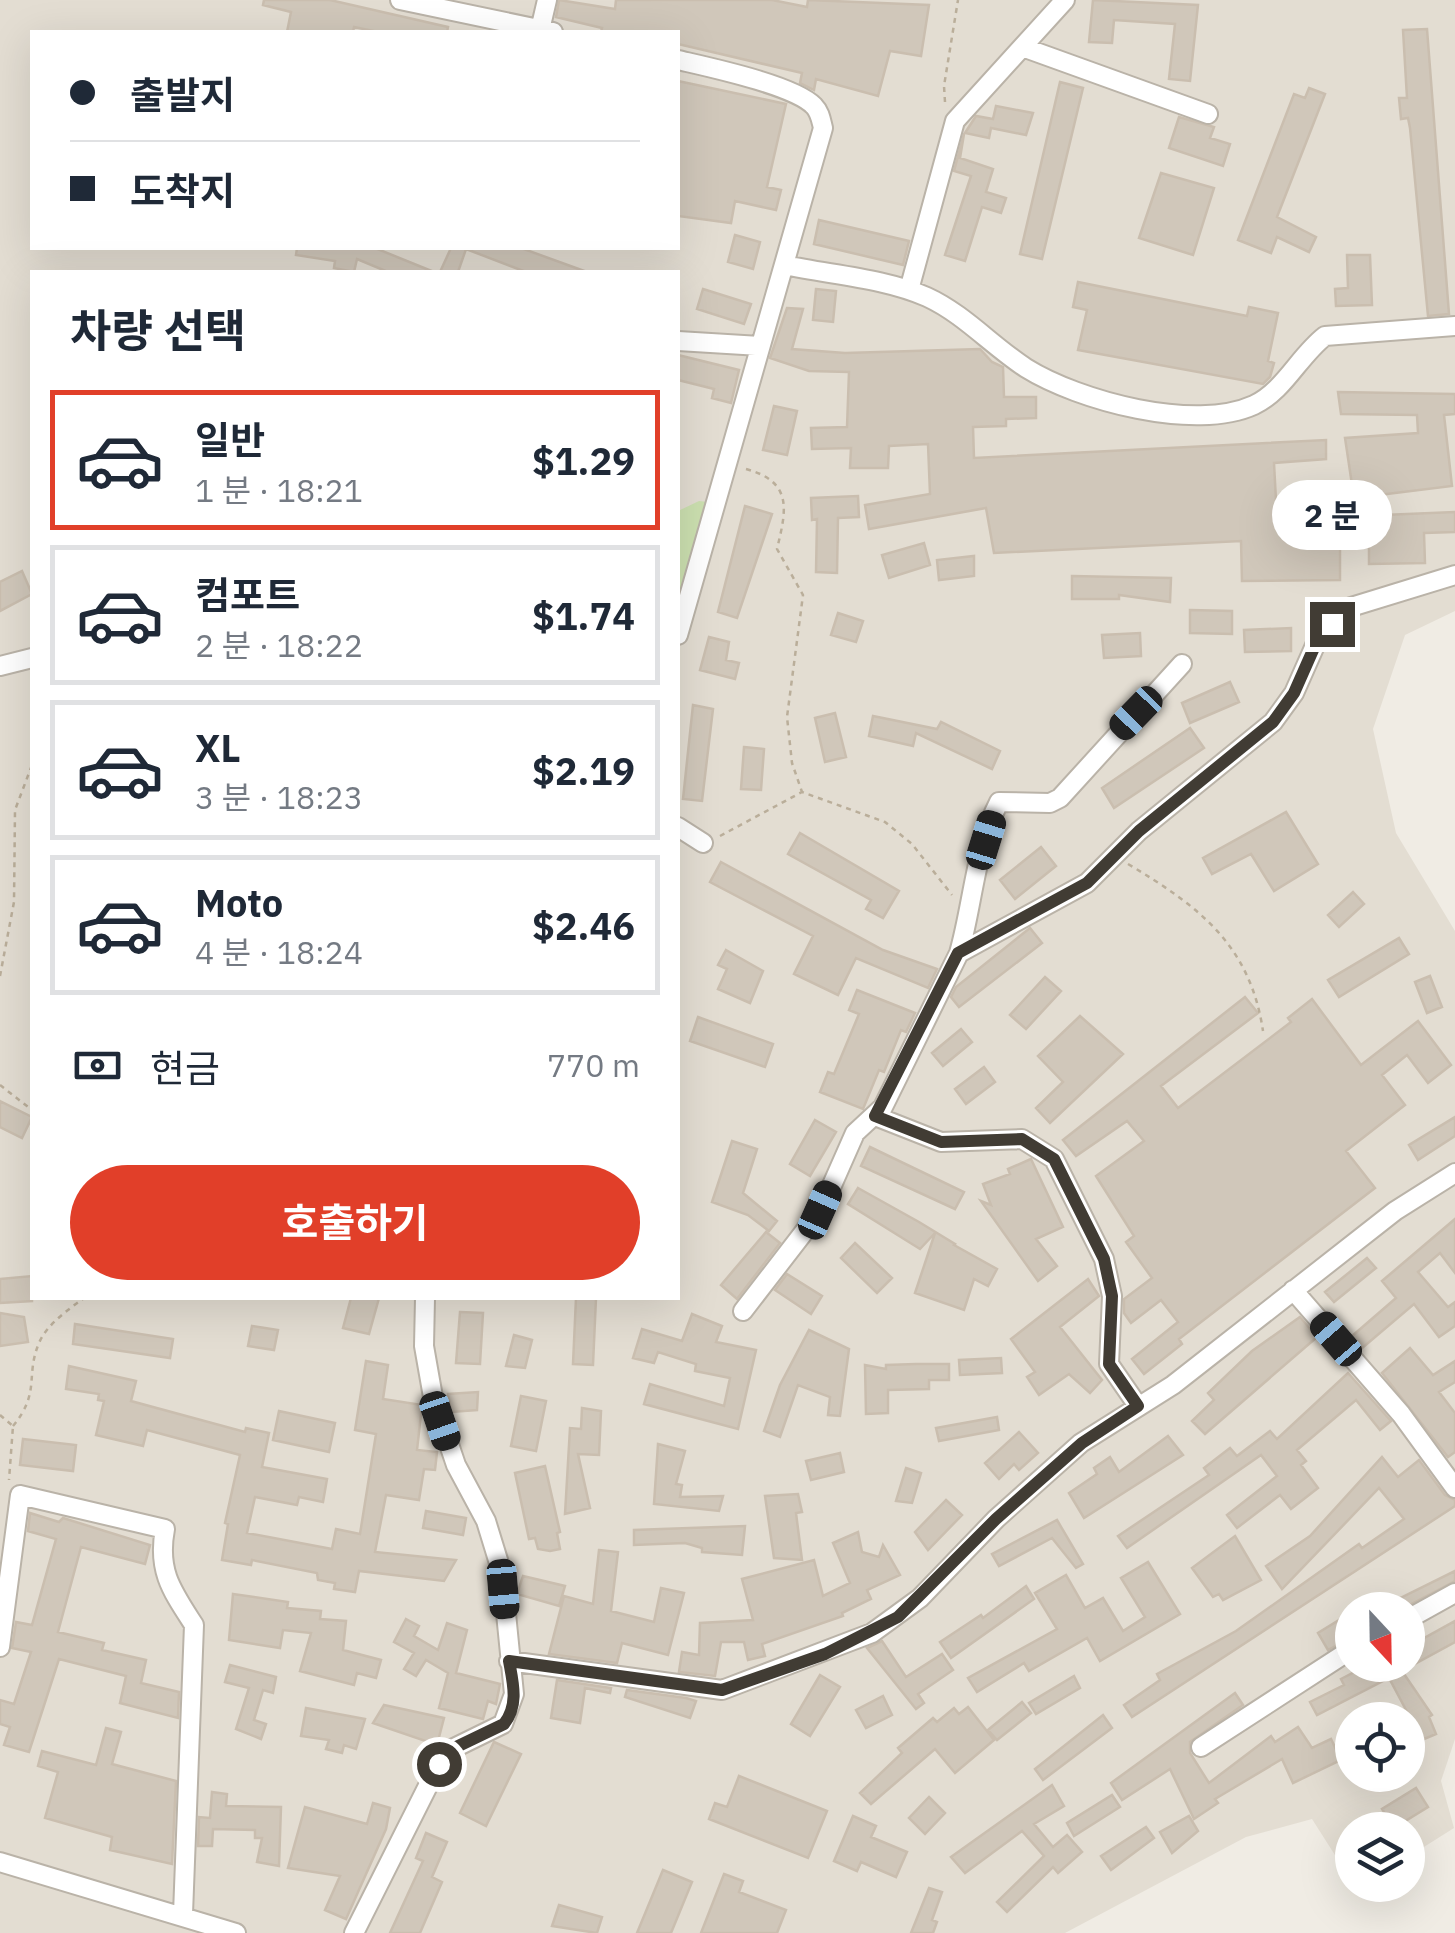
<!DOCTYPE html>
<html lang="ko">
<meta charset="utf-8">
<style>
body{margin:0;font-family:"IBM Plex Sans","Noto Sans KR",sans-serif;background:#f2f2f3;color:#1f2937;height:100vh;display:flex;flex-direction:column;font-size:38px;white-space:nowrap}
*{box-sizing:border-box;margin:0}
p{font-size:32px;color:#747a83}
.icon{flex:none;width:55px;height:55px;fill:none;stroke:currentColor;stroke-width:2;stroke-linecap:round;stroke-linejoin:round}
.map{position:relative;flex:1;overflow:hidden}
.sheet{position:absolute;left:30px;top:270px;width:650px;height:1030px;display:flex;flex-direction:column;background:#fff;border-radius:0px;box-shadow:0 10px 40px #0002}
.sheet>*{flex:none}
.guide{position:absolute;left:30px;top:30px;width:650px;height:220px;border-radius:0px;box-shadow:0 10px 40px #0002;display:grid;align-content:center;height:220px;padding:0 40px;background:#fff}
.needle{width:65px;rotate:158deg}
.buttons{position:absolute;left:1335px;top:1592px;display:grid;gap:20px}
.buttons a{display:grid;place-items:center;width:90px;height:90px;border-radius:50%;background:#fff;box-shadow:0 10px 40px #0002;font-size:50px}
.end{position:absolute;width:45px;height:45px;margin:-22px;border:12px solid #413c34;background:#fff;box-shadow:0 0 0 5px #fff}
.from{border-radius:50%}
.bubble{position:absolute;height:70px;border-radius:35px;background:#fff;box-shadow:0 10px 40px #0002;font-size:32px;font-weight:700;line-height:70px;text-align:center}
.car{position:absolute;width:30px;height:60px;margin:-30px -15px;border-radius:12px;box-shadow:0 0 8px 2px #0007;background:linear-gradient(#222 24%,#8ab4d8 0 40%,#222 0 76%,#8ab4d8 0 86%,#222 0)}
.guide b{display:flex;align-items:center;gap:35px;height:95px;font-size:38px}
.guide b+b{border-top:2px solid #e0e1e3}
.guide i{width:25px;height:25px;background:#1f2937}
ul{padding:0;list-style:none}
li{display:flex;align-items:center;gap:30px;height:140px;margin:0 20px 15px;padding:0 20px;border:5px solid #e0e1e3;border-radius:0px}
li div{flex:1}
li b{display:block;font-size:38px}
li em{font-style:normal;font-weight:700}
li.selected{border-color:#e13f29}
li>.icon{width:90px;height:90px;stroke-width:1.5}
h2{padding:0 40px;font-size:45px;line-height:120px}
.pay{display:flex;align-items:center;gap:25px;height:110px;padding:0 40px;font-size:38px}
.pay p{margin-inline-start:auto}
.cta{display:flex;gap:20px;margin-top:auto;padding:20px 40px}
.cta a{flex:1;height:115px;border-radius:60px;background:#e13f29;color:#fff;font-size:40px;font-weight:700;line-height:115px;text-align:center}
.map>svg:first-child{display:block}
.residential{fill:#e3ddd2;fill-rule:evenodd}
.green{fill:#cce0b0}
.building{fill:#d0c7ba;stroke:#cabeaf;stroke-width:2.5}
.lines{fill:none;stroke-linecap:round;stroke-linejoin:round}
.minor-casing{stroke:#bab3a8;stroke-width:22}
.path{stroke:#baae9a;stroke-width:2.5;stroke-dasharray:5 5;stroke-linecap:butt}
.minor{stroke:#fff;stroke-width:18}
.route{stroke:#413c34;stroke-width:12}
</style>
<div class="map">
<svg width="1455" height="1933" viewBox="0 0 1455 1933">
<rect width="100%" height="100%" fill="#f0ece4"/>
<path class="residential" d="M0,0H1455V611L1405,635L1373,729L1396,833L1455,931V1739L1441,1781L1454,1828L1408,1857V1830H1352V1863H1340L1312,1819L1246,1837L1065,1933H0ZM32,32H678V248H32ZM32,272H678V1298H32ZM1352,1610H1408V1665H1352ZM1352,1720H1408V1775H1352Z"/>
<path class="green" d="M699,501L708,502L678,601V511Z"/>
<path class="building" d="M264,0H330L448,27L447,32H378L354,27L353,32H287L291,12L263,5Z
M559,0L615,9L616,0H772L807,7L808,0L929,5L921,56L890,51L878,96L816,79L814,90L800,83L802,73L678,44V32H601L602,28L556,17Z
M1093,0L1198,5L1190,81L1169,79L1175,24L1114,20L1112,43L1089,42Z
M1427,29L1449,314L1428,316L1410,128L1408,118L1401,119L1399,98H1407L1403,30Z
M678,81L786,104L767,187L781,190L776,210L735,201L731,223L678,216Z
M1060,82L1083,88L1042,259L1020,254Z
M1309,88L1325,94L1277,217L1316,237L1309,252L1277,237L1271,253L1238,240L1294,94L1305,98Z
M996,106L1033,113L1026,135L991,128L989,138L965,133L976,116L993,119Z
M1179,117L1214,127L1210,138L1230,144L1223,166L1169,148Z
M964,134L960,158L993,169L986,192L1006,198L1001,213L982,207L965,261L945,255L971,176L954,171Z
M1161,173L1214,188L1193,255L1139,238Z
M819,220L909,241L903,265L814,244Z
M735,235L760,242L753,269L728,262Z
M297,248H375L434,272H388L357,259L354,272L334,268L335,261L296,255Z
M451,248H521L587,272H526L466,249L458,272H440Z
M1347,255H1370L1372,305L1336,306L1335,289L1348,288Z
M1078,282L1247,316L1249,307L1278,313L1268,361L1274,363L1270,377L1263,384L1078,350L1087,310L1073,307Z
M703,289L751,304L744,324L697,309Z
M816,289L836,291L833,322L813,320Z
M787,308L803,309L792,349L845,353L980,349L992,362L1003,367L1004,397H1036V418L1006,419V426L973,427L974,458L1326,440V459L1274,463L1277,519H1310V509L1358,508L1359,516L1455,512V532L1424,533L1425,563L1369,564V543L1340,544V580L1242,581L1241,541L994,553L986,508L869,529L865,505L930,494L928,444L889,446L888,468H850L851,448L812,449L811,428L847,427L849,372L809,371L770,358Z
M678,355L739,370L731,403L712,398L714,389L678,380Z
M1338,392L1455,394V414L1444,415L1452,486L1354,498L1345,438L1418,433L1417,415L1341,414Z
M774,406L797,411L787,455L763,450Z
M858,496L859,517L838,518L837,573L816,572L817,519L812,520L811,498Z
M745,506L772,514L737,618L718,612Z
M924,543L930,565L889,578L882,555Z
M974,556V576L939,580L937,560Z
M22,571L32,594L0,611V582Z
M1072,576L1171,578L1170,602L1119,595V599H1072Z
M1190,610L1232,611V634L1190,633Z
M838,613L863,621L856,642L831,635Z
M1291,628V651L1245,652L1244,630Z
M1140,633L1141,656L1104,658L1102,635Z
M709,637L729,642L726,660L739,663L735,679L700,670Z
M1230,682L1239,702L1190,723L1182,703Z
M693,705L713,709L702,801L683,799Z
M835,713L846,757L825,762L815,718Z
M873,716L937,729L941,722L1000,751L992,769L916,733L913,746L869,736Z
M1190,728L1204,748L1114,808L1102,788Z
M744,747L764,749L761,790L741,789Z
M1286,812L1318,864L1274,891L1251,854L1212,874L1203,858Z
M800,833L899,891L883,918L866,909L871,900L788,854Z
M1041,847L1056,866L1015,899L1000,880Z
M721,862L883,950L937,969L928,988L856,958L838,995L794,974L813,936L710,882Z
M1353,892L1364,904L1339,927L1328,915Z
M1030,928L1042,943L959,1007L951,997L956,987Z
M1399,938L1409,954L1339,997L1328,980Z
M726,950L763,971L750,1003L718,989L727,969L718,965Z
M1430,976L1442,1007L1427,1013L1415,982Z
M1045,977L1061,991L1026,1029L1010,1015Z
M857,990L915,1013L906,1032L901,1030L884,1072L879,1070L863,1109L820,1092L828,1072L834,1074L859,1014L849,1010Z
M1245,997L1258,1013L1161,1086L1178,1108L1291,1022L1288,1018L1312,999L1361,1065L1418,1021L1451,1065L1428,1083L1407,1055L1382,1075L1405,1105L1346,1151L1375,1188L1179,1339L1182,1344L1144,1374L1132,1359L1178,1322L1161,1300L1131,1323L1124,1313V1299L1152,1278L1126,1242L1134,1236L1096,1176L1144,1141L1127,1121L1076,1156L1063,1140Z
M1080,1016L1123,1054L1050,1123L1036,1108L1063,1082L1038,1056Z
M698,1017L773,1044L765,1067L690,1041Z
M961,1029L972,1042L943,1066L932,1053Z
M984,1067L995,1082L966,1104L955,1089Z
M0,1101L32,1117L22,1138L0,1127Z
M1455,1117V1136L1418,1160L1409,1145Z
M815,1120L836,1132L810,1176L790,1164Z
M732,1141L757,1149L743,1193L777,1221L769,1231L748,1215L712,1202Z
M870,1147L964,1192L955,1209L861,1166Z
M1031,1159L1063,1227L1036,1239L1057,1266L1038,1281L981,1201L991,1205L983,1184L1010,1174L1008,1169Z
M858,1188L919,1222L955,1244L954,1245L997,1269L988,1286L974,1279L964,1310L915,1293L935,1233L920,1249L848,1204Z
M1455,1219V1273L1440,1253L1418,1272L1448,1307L1455,1302V1326L1439,1337L1414,1304L1361,1349L1351,1337L1396,1298L1382,1281Z
M766,1232L780,1243L737,1299L721,1285Z
M855,1243L892,1278L877,1293L841,1258Z
M1367,1258L1376,1268L1334,1302L1325,1292Z
M787,1274L822,1296L811,1314L775,1290Z
M32,1276V1301L0,1303V1279Z
M1088,1279L1099,1296L1060,1327L1102,1380L1090,1393L1069,1374L1039,1395L1027,1377L1035,1372L1011,1339Z
M351,1298H379L369,1334L343,1328Z
M576,1298H596L593,1365L573,1364Z
M460,1312L483,1313L480,1364L456,1363Z
M0,1313L24,1317L28,1342L0,1346Z
M692,1314L722,1326L716,1342L756,1350L738,1429L644,1404L650,1384L724,1406L730,1378L695,1371L696,1364L658,1352L654,1363L633,1358L642,1329L682,1341Z
M1300,1317L1317,1337L1205,1434L1192,1421L1214,1400L1208,1393L1252,1351Z
M75,1324L173,1339L170,1358L73,1344Z
M252,1326L278,1330L274,1350L248,1346Z
M809,1330L849,1349L840,1416L828,1415L830,1397L798,1385L780,1437L764,1431L780,1385Z
M514,1335L532,1340L525,1368L506,1366Z
M1410,1348L1433,1375L1455,1361V1382L1439,1392L1455,1413V1452L1448,1457L1382,1373Z
M1001,1358L1002,1373L960,1375L959,1360Z
M366,1361L388,1365L383,1399L422,1405L417,1450L437,1452L435,1470L424,1469L419,1500L386,1495L375,1552L456,1560L444,1581L359,1571L355,1592L334,1589L335,1583L318,1580L317,1573L252,1560L251,1565L222,1560L228,1524L225,1523L240,1455L147,1430L143,1446L96,1435L104,1401L98,1400L99,1394L66,1389L69,1366L136,1381L131,1401L245,1432L246,1428L269,1433L262,1467L327,1479L323,1502L299,1497L297,1505L255,1497L247,1533L332,1549L336,1529L360,1534L376,1434L355,1430Z
M916,1364H949V1380H929V1389L888,1390V1413L866,1414L865,1365L886,1369V1365Z
M1348,1373L1391,1421L1380,1430L1356,1400L1297,1450L1306,1461L1301,1465L1318,1488L1291,1509L1280,1495L1237,1528L1227,1515L1277,1476L1261,1455L1127,1548L1118,1536L1209,1475L1204,1468L1230,1448L1237,1456L1270,1431L1277,1439Z
M478,1392L477,1410L451,1412L448,1394Z
M521,1396L546,1401L536,1451L511,1446Z
M582,1408L601,1411L599,1455L578,1454L590,1508L565,1514L570,1428L581,1429Z
M279,1411L335,1423L329,1452L273,1440Z
M997,1417L999,1430L939,1441L936,1428Z
M1019,1432L1038,1453L1019,1470L1014,1464L999,1479L985,1463Z
M1168,1436L1183,1455L1084,1518L1069,1493L1097,1474L1094,1468L1110,1457L1119,1472Z
M23,1439L76,1445L73,1471L20,1465Z
M658,1444L685,1451L676,1484L682,1485L680,1497L723,1496L719,1511L654,1504Z
M840,1453L844,1472L811,1480L806,1461Z
M1382,1457L1398,1477L1419,1460L1445,1495L1455,1500V1506L1132,1717L1124,1705L1160,1680L1157,1674L1236,1631L1359,1544L1362,1548L1404,1519L1379,1488L1282,1589L1266,1566L1310,1536Z
M545,1466L560,1532L557,1533L560,1549L550,1551L538,1549L535,1538L529,1539L515,1473Z
M906,1468L921,1473L912,1503L896,1501Z
M798,1494L802,1512L796,1513L802,1560L774,1558L765,1496Z
M946,1500L962,1515L928,1550L915,1532Z
M426,1511L466,1518L463,1535L423,1528Z
M30,1513L59,1522L63,1518L150,1545L145,1564L81,1547L58,1632L104,1643L102,1650L146,1660L141,1683L179,1692L178,1718L120,1703L126,1676L59,1659L29,1752L4,1745L10,1727L0,1724V1700L14,1704L31,1652L12,1648L16,1622L32,1625L56,1539L28,1531Z
M1057,1520L1083,1564L1076,1568L1052,1538L999,1566L992,1554Z
M745,1526L742,1555L702,1552V1548L685,1543L634,1545V1530Z
M858,1532L862,1552L879,1557L883,1545L900,1575L867,1590L871,1599L842,1613L843,1616L762,1644L765,1656L748,1660L744,1642H721L715,1676L679,1672L682,1652L699,1655L700,1623L753,1620L742,1579L814,1560L823,1596L850,1583L833,1543Z
M1235,1536L1261,1580L1223,1600L1219,1594L1213,1597L1192,1568Z
M599,1550L618,1552L611,1611L654,1622L661,1588L684,1593L668,1655L622,1643L617,1663L549,1654L564,1596L593,1604Z
M1148,1562L1180,1614L1100,1661L1087,1638L1029,1671L1024,1663L977,1692L968,1678L1057,1629L1035,1593L1066,1575L1085,1608L1103,1598L1123,1631L1145,1617L1121,1578Z
M1455,1571V1581L1400,1610H1376Z
M523,1576L565,1586L559,1606L517,1594Z
M1026,1586L1034,1599L951,1658L940,1642L981,1615L983,1618Z
M233,1594L288,1602L287,1608L321,1611L320,1619L346,1621L343,1650L381,1660L376,1678L357,1673L354,1685L300,1671L311,1633L283,1630L280,1648L229,1640Z
M1352,1612V1637L1328,1650L1318,1633Z
M406,1619L419,1626L414,1636L438,1650L447,1623L467,1630L456,1673L500,1684L496,1704L488,1701L483,1719L439,1708L448,1673L426,1660L416,1676L404,1669L414,1653L394,1642Z
M1455,1621V1642L1402,1671L1432,1715L1429,1717L1436,1734L1422,1740L1389,1678L1317,1715L1310,1702L1344,1685L1341,1679L1368,1665H1408V1647Z
M882,1641L906,1677L942,1654L953,1670L918,1694L924,1703L916,1709L867,1648Z
M230,1665L276,1677L273,1693L263,1690L254,1720L266,1724L261,1739L236,1729L249,1688L225,1682Z
M820,1675L840,1687L810,1736L791,1724Z
M1074,1676L1080,1688L1036,1714L1029,1703Z
M557,1680L611,1688L610,1693L585,1688L580,1723L551,1718Z
M627,1690L686,1698L696,1701L690,1718L625,1697Z
M1235,1693L1243,1705L1190,1742V1753L1209,1783L1271,1736L1275,1742L1298,1727L1312,1748L1331,1739L1341,1760L1293,1783L1282,1759L1215,1799L1218,1803L1194,1819L1170,1769L1122,1800L1111,1783Z
M883,1696L892,1715L866,1728L856,1710Z
M1022,1702L1031,1713L997,1740L988,1730Z
M384,1705L444,1718L437,1745L373,1723Z
M968,1707L994,1740L955,1773L935,1749L871,1804L860,1793L902,1753L898,1748L933,1718L937,1722L954,1708L959,1714Z
M306,1708L365,1719L356,1749L344,1745L342,1753L326,1749L329,1740L301,1736Z
M1103,1715L1112,1728L1043,1780L1035,1769Z
M106,1728L121,1732L112,1764L176,1781L172,1864L110,1850L112,1837L45,1818L58,1772L38,1766L42,1751L96,1765Z
M494,1742L521,1754L486,1826L460,1813Z
M739,1776L827,1811L808,1858L709,1819L715,1803L727,1807Z
M1052,1785L1064,1806L1034,1824L1053,1847L1067,1835L1082,1852L1058,1873L1053,1867L1007,1912L997,1902L1044,1856L1022,1831L965,1873L951,1857Z
M1416,1788L1428,1807L1394,1828L1382,1809Z
M212,1792L227,1794L226,1806L281,1807L279,1866L257,1862L262,1838H255V1830L213,1829L212,1846H198L199,1817L210,1818Z
M1112,1795L1120,1807L1074,1836L1067,1823Z
M929,1797L945,1813L925,1834L909,1818Z
M373,1803L390,1808L386,1829L346,1919L325,1910L340,1876L288,1868L305,1807L367,1824Z
M853,1816L876,1826L871,1837L907,1852L896,1877L861,1862L857,1871L834,1861Z
M1189,1816L1198,1831L1172,1853L1160,1832Z
M1146,1827L1154,1838L1111,1870L1101,1856Z
M426,1833L447,1842L432,1877L442,1882L420,1933H390L423,1861L416,1858Z
M663,1870L692,1882L671,1933H637Z
M724,1874L743,1881L739,1892L786,1910L777,1933H701Z
M929,1888L942,1892L932,1920L937,1922L933,1933H911Z
M559,1905L602,1917L597,1933L552,1926Z"/>
<g class="lines">
<defs>
<path id="minor" d="M400,0L553,32
M540,30L547,0
M1025,48L1208,114
M678,60C708,67 794,85 814,106C820,112 821,120 823,128L678,635
M785,265C831,275 884,278 927,297C964,314 992,346 1026,368C1079,401 1195,432 1254,405C1284,391 1299,356 1325,336L1455,326
M909,290L955,121L1065,0
M678,341L760,346
M0,666L32,658
M678,827L703,843
M959,953C973,904 975,849 999,802L1050,803L1060,798L1182,664
M875,1116L941,1142L1022,1139L1054,1159L1104,1259L1112,1296L1109,1364L1138,1406
M1293,1290L1401,1414L1455,1488
M743,1311L821,1210L855,1133L883,1107L959,953L1087,883L1139,831L1273,722L1294,693L1317,641L1351,607L1455,575
M1408,1619L1455,1593
M0,1647L20,1495L165,1529C157,1571 172,1591 194,1625L183,1914
M509,1661L722,1690L872,1633L920,1598L996,1519L1081,1443L1173,1385L1395,1211L1455,1173
M1201,1747L1352,1649
M0,1862L236,1933
M354,1933L439,1764L450,1750L503,1724L514,1694L502,1573L486,1521L456,1465L433,1397L424,1346L425,1298"/>
</defs>
<use href="#minor" class="minor-casing"/>
<path class="path" d="M945,102L944,86L958,0
M746,469C794,482 786,511 777,549L803,595L787,717L792,763L802,792
M720,836L802,792L885,822L912,844L952,895
M1128,864C1198,906 1250,944 1263,1031
M0,976L14,902L15,810L32,765
M0,1085L32,1110
M0,1415L13,1426L9,1480
M13,1426C41,1392 25,1376 39,1343C47,1324 68,1310 84,1298"/>
<use href="#minor" class="minor"/>
</g>
<g class="lines">
<path class="route" d="M439,1764L450,1750L504,1724C519,1705 513,1683 509,1661L722,1690L825,1654L898,1617L996,1519L1082,1443L1138,1406L1109,1364L1112,1296L1104,1259L1054,1159L1022,1139L941,1142L875,1116L958,953L1087,883L1139,831L1273,722L1294,693L1317,641L1332,624"/>
</g>
</svg>
<div class="buttons">
<a><svg class="needle" viewBox="-14 -14 28 28"><path d="M0-13l5 13h-10z" fill="#e53935"/><path d="M0 13l5-13h-10z" fill="#747a83"/></svg></a>
<a><svg class="icon" aria-label="locate" viewBox="0 0 24 24"><circle cx="12" cy="12" r="6"/><path d="M12 2v4M12 18v4M2 12h4M18 12h4"/></svg></a>
<a><svg class="icon" aria-label="layers" viewBox="0 0 24 24"><path d="M12 4l9 5-9 5-9-5zM3 14l9 5 9-5"/></svg></a>
</div>
<i class="end from" style="left:439px;top:1764px"></i>
<i class="end" style="left:1332px;top:624px"></i>
<div class="bubble" style="left:1272px;top:480px;width:120px">2 분</div>
<i class="car" style="left:1136px;top:713px;rotate:224deg"></i>
<i class="car" style="left:986px;top:840px;rotate:17deg"></i>
<i class="car" style="left:820px;top:1210px;rotate:24deg"></i>
<i class="car" style="left:1336px;top:1339px;rotate:319deg"></i>
<i class="car" style="left:440px;top:1421px;rotate:161deg"></i>
<i class="car" style="left:503px;top:1589px;rotate:175deg"></i>
<div class="guide">
<b><i class="from"></i>출발지</b>
<b><i></i>도착지</b>
</div>
<section class="sheet">
<h2>차량 선택</h2>
<ul>
<li class="selected"><svg class="icon" aria-label="car" viewBox="0 0 24 24"><path d="M5 17H2v-5l4-1 3-4h7l3 4 3 1v5h-3M9 17h6M6 11h13"/><circle cx="7" cy="17" r="2"/><circle cx="17" cy="17" r="2"/></svg><div><b>일반</b><p>1 분 · 18:21</p></div><em>$1.29</em></li>
<li><svg class="icon" aria-label="car" viewBox="0 0 24 24"><path d="M5 17H2v-5l4-1 3-4h7l3 4 3 1v5h-3M9 17h6M6 11h13"/><circle cx="7" cy="17" r="2"/><circle cx="17" cy="17" r="2"/></svg><div><b>컴포트</b><p>2 분 · 18:22</p></div><em>$1.74</em></li>
<li><svg class="icon" aria-label="car" viewBox="0 0 24 24"><path d="M5 17H2v-5l4-1 3-4h7l3 4 3 1v5h-3M9 17h6M6 11h13"/><circle cx="7" cy="17" r="2"/><circle cx="17" cy="17" r="2"/></svg><div><b>XL</b><p>3 분 · 18:23</p></div><em>$2.19</em></li>
<li><svg class="icon" aria-label="car" viewBox="0 0 24 24"><path d="M5 17H2v-5l4-1 3-4h7l3 4 3 1v5h-3M9 17h6M6 11h13"/><circle cx="7" cy="17" r="2"/><circle cx="17" cy="17" r="2"/></svg><div><b>Moto</b><p>4 분 · 18:24</p></div><em>$2.46</em></li>
</ul>
<div class="pay"><svg class="icon" aria-label="cash" viewBox="0 0 24 24"><path d="M3 7h18v10H3z"/><circle cx="12" cy="12" r="2"/></svg>현금<p>770 m</p></div>
<div class="cta"><a>호출하기</a></div>
</section>
</div>
